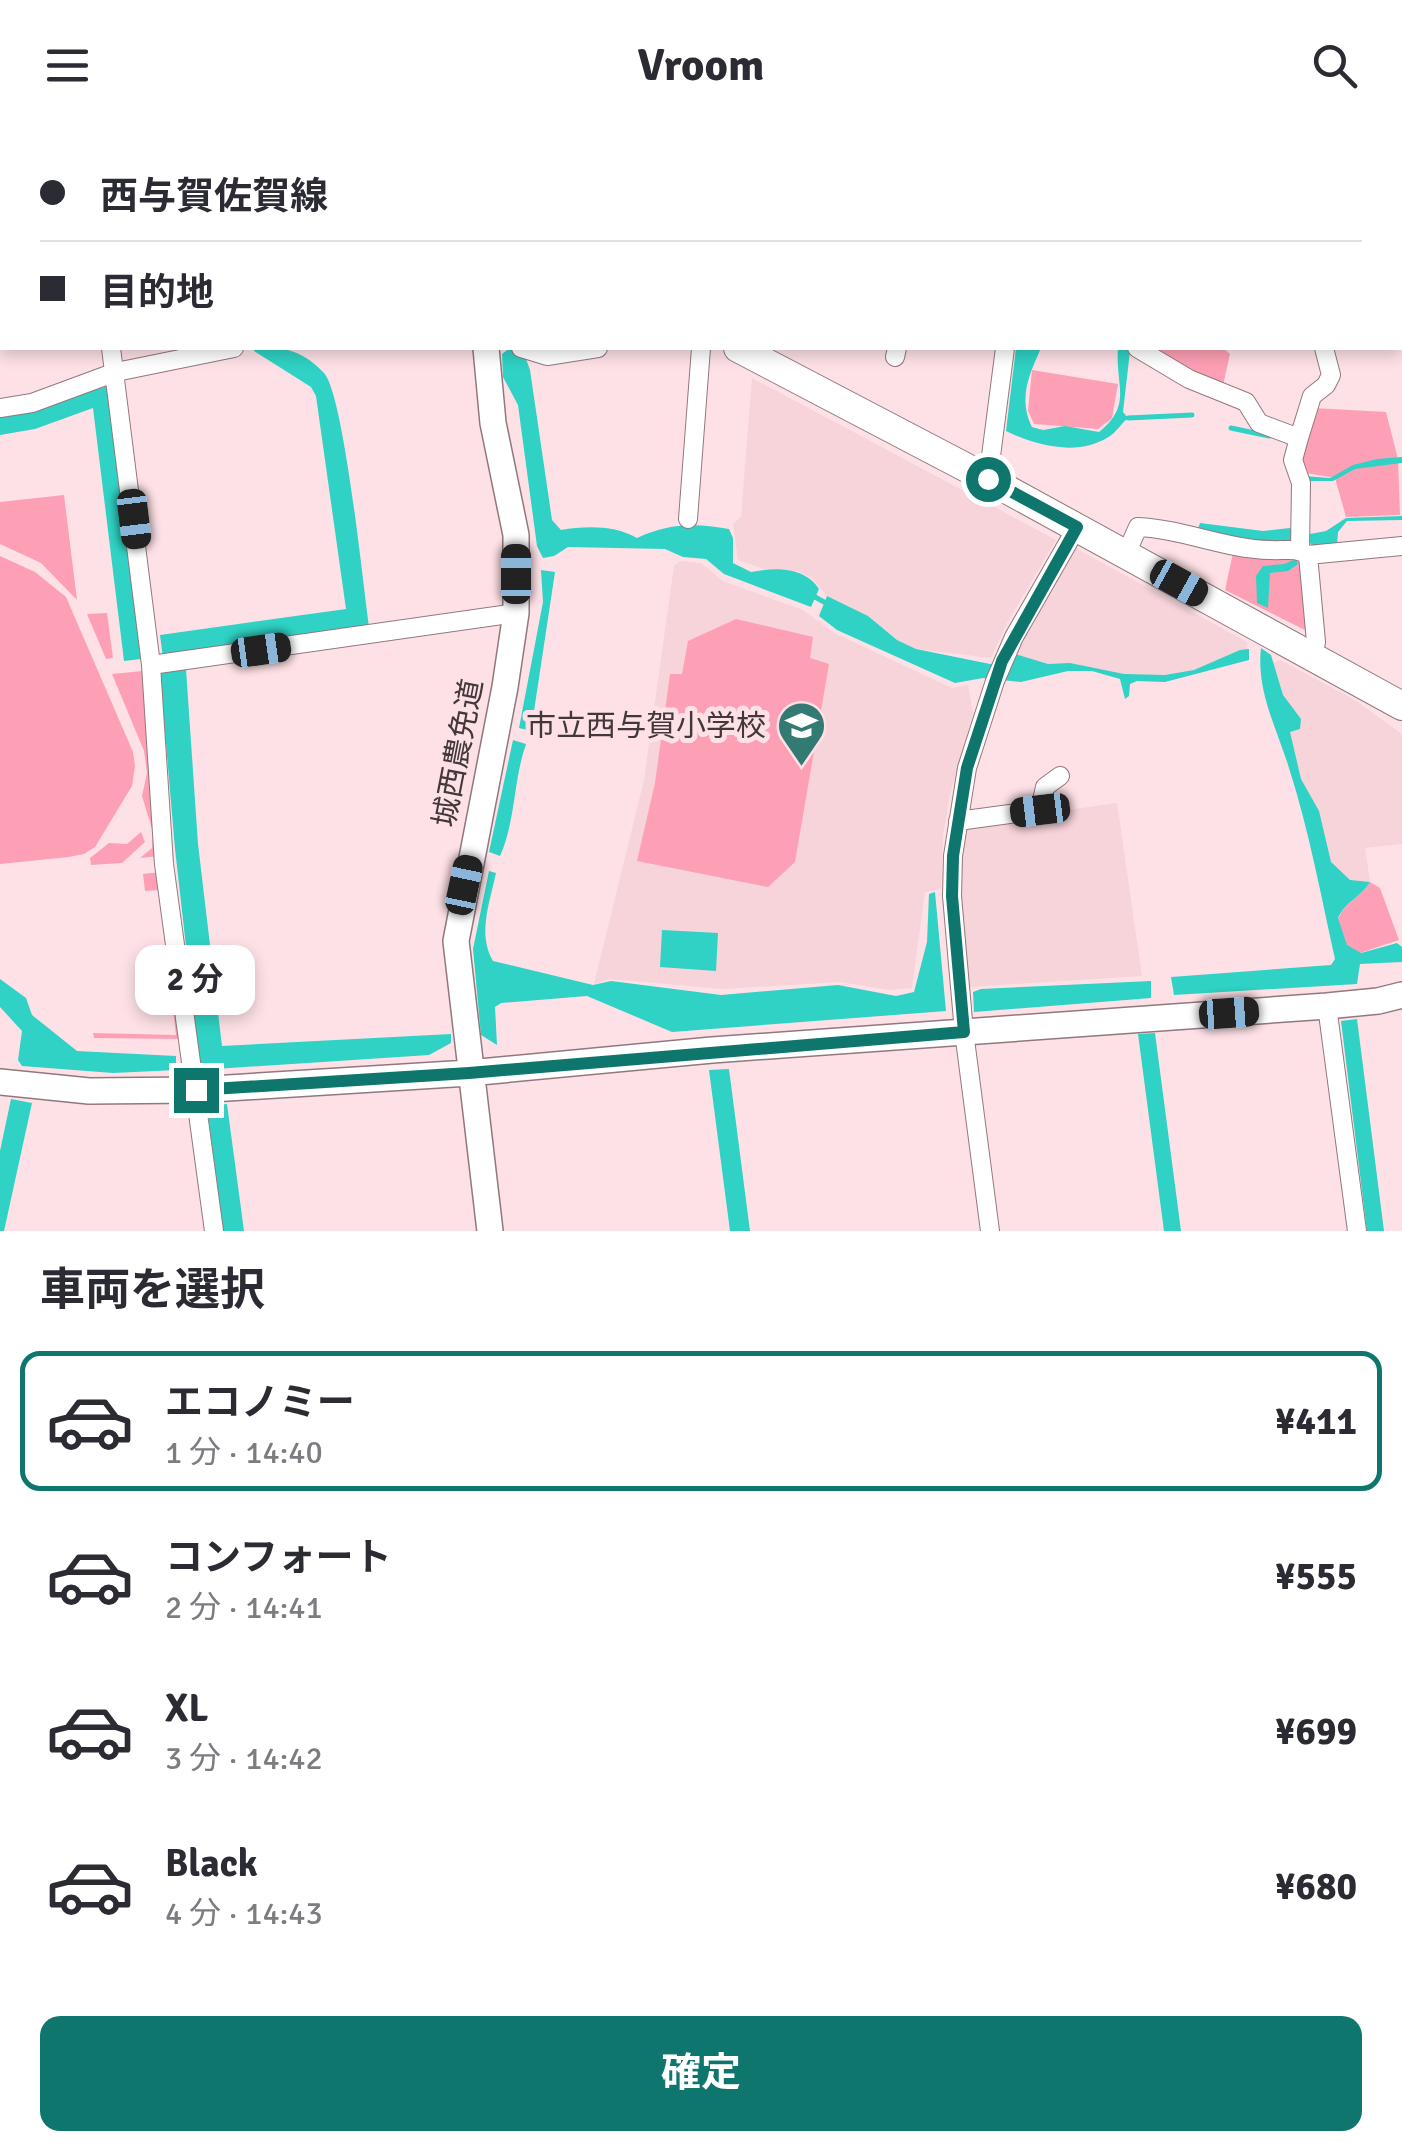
<!DOCTYPE html>
<html lang="ja">
<meta charset="utf-8">
<style>
body{margin:0;font-family:Signika,"Noto Sans JP",sans-serif;background:#f2f2f3;color:#2b2b33;height:100vh;display:flex;flex-direction:column;font-size:38px;white-space:nowrap}
*{box-sizing:border-box;margin:0}
p{font-size:32px;color:#7c7c81}
.icon{flex:none;width:55px;height:55px;fill:none;stroke:currentColor;stroke-width:2;stroke-linecap:round;stroke-linejoin:round}
.map{position:relative;height:1101px;overflow:hidden}
.details{display:flex;flex-direction:column;background:#fff;flex:1}
.details>*{flex:none}
.hud{position:absolute;left:0px;top:0px;width:1402px;height:220px;box-shadow:0 5px 15px #0003;display:grid;align-content:center;height:220px;padding:0 40px;background:#fff}
.end{position:absolute;width:45px;height:45px;margin:-22px;border:12px solid #0f766e;background:#fff;box-shadow:0 0 0 5px #fff}
.from{border-radius:50%}
.bubble{position:absolute;height:70px;border-radius:20px;background:#fff;box-shadow:0 5px 15px #0003;font-size:32px;font-weight:700;line-height:70px;text-align:center}
.car{position:absolute;width:30px;height:60px;margin:-30px -15px;border-radius:12px;box-shadow:0 0 8px 2px #0007;background:linear-gradient(#222 24%,#8ab4d8 0 40%,#222 0 76%,#8ab4d8 0 86%,#222 0)}
.hud b{display:flex;align-items:center;gap:35px;height:95px;font-size:38px}
.hud b+b{border-top:2px solid #e1e1e2}
.hud i{width:25px;height:25px;background:#2b2b33}
ul{padding:0;list-style:none}
li{display:flex;align-items:center;gap:30px;height:140px;margin:0 20px 15px;padding:0 20px;border:5px solid transparent;border-radius:20px}
li div{flex:1}
li b{display:block;font-size:38px}
li em{font-style:normal;font-weight:700}
li.active{border-color:#0f766e}
li>.icon{width:90px;height:90px;stroke-width:1.5}
h2{padding:0 40px;font-size:45px;line-height:120px}
.primary-button{display:flex;gap:20px;margin-top:auto;padding:20px 40px}
.primary-button a{flex:1;height:115px;border-radius:20px;background:#0f766e;color:#fff;font-size:40px;font-weight:700;line-height:115px;text-align:center}
header{display:flex;justify-content:space-between;align-items:center;height:130px;padding:0 40px;background:#fff;font-size:45px;font-weight:700}
.map>svg:first-child{display:block}
.built{fill:#f7d3da}
.green{fill:#fea0b5}
.water{fill:#2fd2c4}
.lines{fill:none;stroke-linecap:round;stroke-linejoin:round}
.stream{stroke:#2fd2c4;stroke-width:5}
.street-casing{stroke:#91787d;stroke-width:20}
.secondary-casing{stroke:#91787d;stroke-width:28}
.primary-casing{stroke:#91787d;stroke-width:30}
.street{stroke:#fff;stroke-width:18}
.secondary{stroke:#fff;stroke-width:25}
.primary{stroke:#fff;stroke-width:28}
.route{stroke:#0f766e;stroke-width:12}
.labels{text-anchor:middle;stroke-width:10;stroke-linejoin:round;paint-order:stroke}
.poi-label{font-size:30px;fill:#423739;stroke:#fde1e6;text-anchor:end}
.street-label{font-size:30px;fill:#423739;stroke:#fde1e6}
</style>
<header><svg class="icon" aria-label="menu" viewBox="0 0 24 24"><path d="M4 6h16M4 12h16M4 18h16"/></svg>Vroom<svg class="icon" aria-label="search" viewBox="0 0 24 24"><circle cx="10" cy="10" r="6"/><path d="M15 15l6 6"/></svg></header>
<div class="map">
<svg width="1402" height="1101" viewBox="0 0 1402 1101">
<rect width="100%" height="100%" fill="#fde1e6"/>
<path class="built" d="M752,248L1056,410L1007,493L991,528L916,519L897,510L868,486L827,466L812,448L796,441L764,439L738,430L733,394L741,387Z
M1075,418L1247,512L1248,523L1182,545L1125,548L1081,537H1009L1026,499Z
M680,431L701,433L723,451L803,480L834,503L952,558L968,555L973,584L950,664L943,705L941,759L925,762L912,858L889,860L840,852L723,859L609,849L594,854L644,650L674,436Z
M1280,530L1355,570L1402,604V714L1365,718L1370,752L1327,763L1267,535Z
M1117,673L1142,846L968,857L958,758L964,695Z"/>
<path class="green" d="M1143,218H1223L1230,224L1222,260Z
M1032,240L1118,254L1112,288L1098,299L1034,294L1028,281Z
M1314,278L1386,282L1398,329L1400,385L1346,387L1335,348L1306,343L1299,330Z
M64,365L77,470L41,433L0,414V372Z
M1233,423L1303,428L1311,503L1225,460Z
M0,426L35,442L66,467L133,622L135,636L132,656L95,717L84,724L69,727L0,734Z
M107,483L113,528L106,529L87,484Z
M736,489L813,507L810,528L829,534L795,732L768,757L637,731L655,653L670,544H682L688,511Z
M143,541L159,726L140,728L152,718L153,702L142,666L147,643L144,621L112,544Z
M141,702L145,712L122,733L91,735L90,728L109,713L127,714Z
M161,742L182,909L94,908L93,903L176,905L159,760L145,761L143,744Z
M1370,752L1380,758L1399,810L1360,823L1347,816L1338,789C1345,772 1361,767 1370,752Z"/>
<path class="water" d="M255,218C284,216 303,221 324,243C344,265 363,455 369,496L163,528L160,505L346,479L316,266L311,257L254,221Z
M510,218L525,226L530,240L552,390L561,400C586,396 614,395 637,408C669,393 695,393 729,399L733,408V433L751,442C775,437 805,437 819,459L811,477L724,444L706,429L683,427L665,419L568,417L554,426L543,428L537,416L518,275L503,247L502,224Z
M1016,218H1041C1029,245 1018,268 1032,297L1043,300L1065,296L1099,302C1133,275 1115,255 1118,219L1124,218L1130,221L1123,282L1128,288C1122,293 1116,302 1110,306C1079,327 1036,316 1006,301Z
M111,255L141,529L124,531L93,278L35,299L0,305V286L31,280Z
M1402,327V333L1355,339L1333,351H1304V346L1330,348L1353,335L1377,329Z
M1402,386V390L1347,391L1338,402L1337,416L1315,419L1310,413V404L1326,401L1346,388Z
M1200,393L1263,401L1290,398L1297,404L1291,414L1270,416L1197,402Z
M1296,429L1298,434L1288,441L1270,443L1268,478L1257,473L1256,446L1263,436L1284,434Z
M541,440L555,442L531,601L519,598L543,472Z
M827,466L868,486L897,510L916,519L990,534L1011,533L1015,524L1048,534L1070,533L1124,544L1165,545L1194,540L1240,520L1249,519V530L1165,552L1137,551L1130,554L1129,566L1125,569L1120,549L1092,541H1068L1021,552L983,548L955,553L837,500L819,486Z
M1261,518L1271,525L1283,565L1301,589L1300,599L1290,602L1301,649L1319,681L1331,732L1350,750L1370,752C1361,767 1345,772 1338,788L1347,815L1361,823L1397,813L1402,817V832L1360,834L1357,854L1174,865L1171,847L1331,835L1335,829C1321,766 1309,700 1289,638C1277,599 1256,561 1261,518Z
M186,539L198,714L222,916L451,904V913L429,925L200,940L175,719L160,543Z
M513,610L526,614C513,651 516,690 500,726L489,722Z
M489,741L496,743C490,772 477,804 493,831L593,855L611,851L721,865L838,855L896,866L914,862L927,812L929,764L935,762L946,881L672,902L587,866L501,873L495,877L497,915L481,905L473,819Z
M662,800L718,803L716,841L660,837Z
M0,849L26,868L32,885L77,921L176,926V940L113,943L22,936L18,930L22,901L0,877Z
M1151,851V868L974,882L973,862L981,859Z
M1357,889L1384,1101H1367L1341,891Z
M1155,903L1181,1101H1164L1138,904Z
M729,939L750,1101H730L709,940Z
M11,969L32,973L4,1101H0V1021Z
M227,974L244,1101H223L207,976Z"/>
<g class="lines">
<path class="stream" d="M1128,288L1192,285
M1231,298L1269,306
M815,467L824,472"/>
<defs>
<path id="street" d="M209,0V2
M242,0V2
M351,2L352,0
M731,2V0
M955,2V0
M1030,2V0
M111,218L151,535L164,734L214,1101
M521,218L547,226L598,218
M1137,218L1189,249L1246,272L1259,293L1299,308L1293,330L1301,353L1300,420
M895,227L897,218
M0,278L32,273L116,242L234,218
M1299,308L1312,266L1326,255L1331,245L1324,218
M988,349L1005,218
M688,389L701,218
M1126,424L1138,397C1183,399 1225,419 1270,420C1285,421 1296,417 1308,425L1402,416
M1308,425L1316,512L1313,527
M151,535L516,483
M958,691L1040,680L1045,657L1060,646
M1327,876L1357,1101
M990,1101L964,902L952,766L953,726L967,638L995,551L1014,507L1077,397"/>
<path id="secondary" d="M503,0V2
M486,218L493,293L516,405V483L505,557L456,811L490,1101
M0,952L89,961L196,960L469,943L712,920L1327,876L1378,871L1402,865"/>
<path id="primary" d="M324,0L328,2
M738,218L988,349L1402,576"/>
</defs>
<use href="#street" class="street-casing"/>
<use href="#secondary" class="secondary-casing"/>
<use href="#primary" class="primary-casing"/>
<use href="#street" class="street"/>
<use href="#secondary" class="secondary"/>
<use href="#primary" class="primary"/>
</g>
<g class="lines">
<path class="route" d="M196,960L469,943L964,902L952,766L953,726L967,638L1002,531L1077,397L988,349"/>
</g>
<defs>
<symbol id="school-pin" viewBox="-11 -11 22 30"><path d="M0 17L-7.5 6A9.5 9.5 0 1 1 7.5 6Z" fill="#337a73" stroke="#fde1e6"/><path d="M0-5L7-2L0 1L-7-2ZM-4 1L0 2.5L4 1V4Q0 6-4 4Z" fill="#fff"/></symbol>
</defs>
<g fill-rule="evenodd">
<use href="#school-pin" x="774" y="568" width="55" height="75"/>
</g>
<g class="labels">
<g class="poi-label">
<text x="766" y="606">市立西与賀小学校</text>
</g>
<g class="street-label">
<text transform="translate(458 623) rotate(-79)" y="10">城西農免道</text>
</g>
</g>
</svg>
<i class="end from" style="left:988px;top:349px"></i>
<i class="end" style="left:196px;top:960px"></i>
<div class="bubble" style="left:135px;top:815px;width:120px">2 分</div>
<i class="car" style="left:134px;top:389px;rotate:173deg"></i>
<i class="car" style="left:516px;top:444px;rotate:0deg"></i>
<i class="car" style="left:1179px;top:453px;rotate:119deg"></i>
<i class="car" style="left:261px;top:520px;rotate:82deg"></i>
<i class="car" style="left:1040px;top:680px;rotate:263deg"></i>
<i class="car" style="left:464px;top:755px;rotate:12deg"></i>
<i class="car" style="left:1229px;top:883px;rotate:86deg"></i>
<div class="hud">
<b><i class="from"></i>西与賀佐賀線</b>
<b><i></i>目的地</b>
</div>
</div>
<section class="details">
<h2>車両を選択</h2>
<ul>
<li class="active"><svg class="icon" aria-label="car" viewBox="0 0 24 24"><path d="M5 17H2v-5l4-1 3-4h7l3 4 3 1v5h-3M9 17h6M6 11h13"/><circle cx="7" cy="17" r="2"/><circle cx="17" cy="17" r="2"/></svg><div><b>エコノミー</b><p>1 分 · 14:40</p></div><em>¥411</em></li>
<li><svg class="icon" aria-label="car" viewBox="0 0 24 24"><path d="M5 17H2v-5l4-1 3-4h7l3 4 3 1v5h-3M9 17h6M6 11h13"/><circle cx="7" cy="17" r="2"/><circle cx="17" cy="17" r="2"/></svg><div><b>コンフォート</b><p>2 分 · 14:41</p></div><em>¥555</em></li>
<li><svg class="icon" aria-label="car" viewBox="0 0 24 24"><path d="M5 17H2v-5l4-1 3-4h7l3 4 3 1v5h-3M9 17h6M6 11h13"/><circle cx="7" cy="17" r="2"/><circle cx="17" cy="17" r="2"/></svg><div><b>XL</b><p>3 分 · 14:42</p></div><em>¥699</em></li>
<li><svg class="icon" aria-label="car" viewBox="0 0 24 24"><path d="M5 17H2v-5l4-1 3-4h7l3 4 3 1v5h-3M9 17h6M6 11h13"/><circle cx="7" cy="17" r="2"/><circle cx="17" cy="17" r="2"/></svg><div><b>Black</b><p>4 分 · 14:43</p></div><em>¥680</em></li>
</ul>
<div class="primary-button"><a>確定</a></div>
</section>
